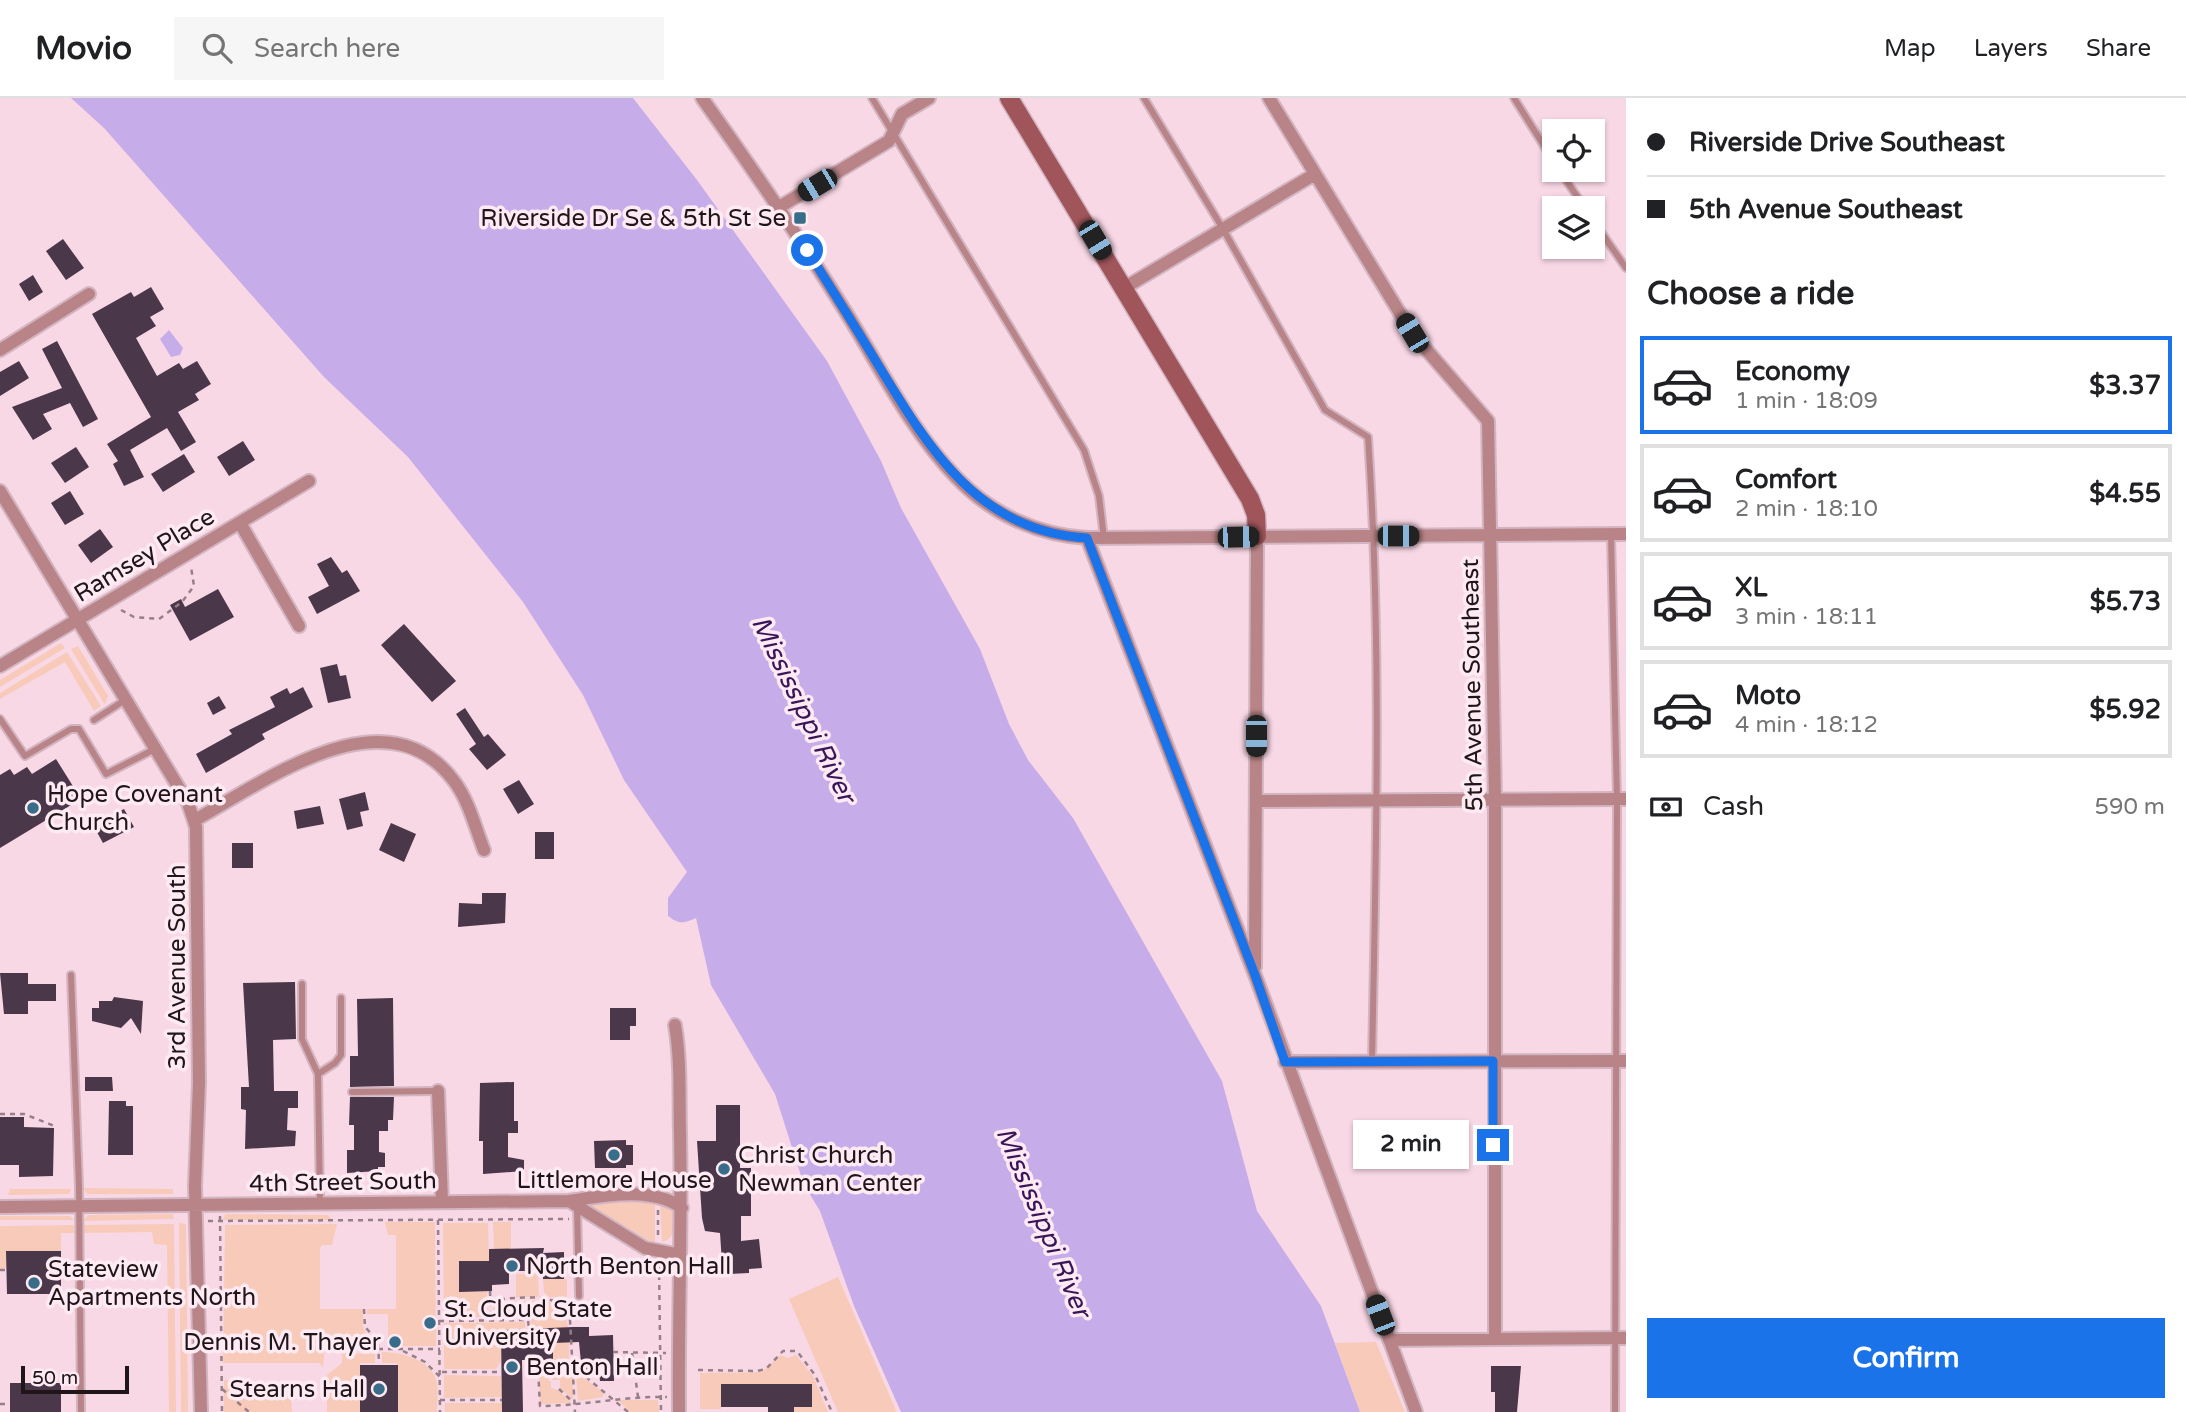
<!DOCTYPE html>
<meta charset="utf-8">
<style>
body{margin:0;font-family:"Varela Round",sans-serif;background:#f6f6f6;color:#202124;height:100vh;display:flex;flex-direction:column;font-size:26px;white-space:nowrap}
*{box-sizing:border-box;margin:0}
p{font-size:23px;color:#757577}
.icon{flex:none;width:38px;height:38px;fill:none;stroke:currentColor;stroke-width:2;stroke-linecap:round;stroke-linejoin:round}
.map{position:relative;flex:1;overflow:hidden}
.drawer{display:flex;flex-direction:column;background:#fff;width:560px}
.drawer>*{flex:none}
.hud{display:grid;align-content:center;height:154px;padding:0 21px;background:#fff}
.tools{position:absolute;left:1542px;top:21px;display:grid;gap:14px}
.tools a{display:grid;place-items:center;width:63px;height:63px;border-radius:0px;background:#fff;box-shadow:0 2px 5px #0004;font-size:35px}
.scale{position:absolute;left:21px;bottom:18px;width:108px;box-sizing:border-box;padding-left:7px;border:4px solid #201519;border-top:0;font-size:19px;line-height:24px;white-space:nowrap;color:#201519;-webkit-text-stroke:5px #feeaf2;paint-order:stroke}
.end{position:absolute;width:32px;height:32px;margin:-16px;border:9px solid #1a73e8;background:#fff;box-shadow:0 0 0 4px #fff}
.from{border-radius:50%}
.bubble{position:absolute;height:49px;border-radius:0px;background:#fff;box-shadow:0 2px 5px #0004;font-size:23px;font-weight:700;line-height:49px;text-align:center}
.car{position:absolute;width:21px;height:42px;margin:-21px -10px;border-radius:9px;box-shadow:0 0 5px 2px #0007;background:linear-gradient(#222 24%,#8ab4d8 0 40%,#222 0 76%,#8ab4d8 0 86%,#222 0)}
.hud b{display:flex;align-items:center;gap:24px;height:66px;font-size:26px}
.hud b+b{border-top:2px solid #e0e0e0}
.hud i{width:18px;height:18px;background:#202124}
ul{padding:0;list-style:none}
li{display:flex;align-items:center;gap:21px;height:98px;margin:0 14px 10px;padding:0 7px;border:4px solid #e0e0e0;border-radius:0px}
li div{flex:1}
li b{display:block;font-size:26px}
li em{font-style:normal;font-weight:700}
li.selected{border-color:#1a73e8}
li>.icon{width:63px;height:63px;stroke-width:1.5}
h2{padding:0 21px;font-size:32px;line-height:84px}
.pay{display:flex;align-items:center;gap:18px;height:77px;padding:0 21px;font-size:26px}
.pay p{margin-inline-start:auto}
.action{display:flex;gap:14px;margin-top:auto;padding:14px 21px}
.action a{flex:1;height:80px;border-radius:0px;background:#1a73e8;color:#fff;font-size:28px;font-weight:700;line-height:80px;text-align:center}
header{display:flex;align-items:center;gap:42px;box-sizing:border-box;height:98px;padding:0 35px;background:#fff;border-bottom:2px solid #e0e0e0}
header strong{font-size:33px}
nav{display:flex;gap:38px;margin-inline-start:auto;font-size:24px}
.search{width:490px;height:63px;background:#f6f6f6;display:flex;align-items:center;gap:18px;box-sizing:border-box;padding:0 24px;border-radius:0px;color:#757577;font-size:26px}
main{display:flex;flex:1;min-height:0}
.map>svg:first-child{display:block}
.green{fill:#f8caba}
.water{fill:#c6ace8}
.building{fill:#4a3749}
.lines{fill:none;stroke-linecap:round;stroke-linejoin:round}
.lane-casing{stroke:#d2b5c1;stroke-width:10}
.street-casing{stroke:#d2b5c1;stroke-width:16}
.secondary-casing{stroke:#d2b5c1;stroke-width:21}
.path{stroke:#957f88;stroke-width:2.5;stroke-dasharray:5 5;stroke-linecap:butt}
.lane{stroke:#b98487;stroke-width:6}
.street{stroke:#b98487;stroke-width:12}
.secondary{stroke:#a0555b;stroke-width:18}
.route{stroke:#1a73e8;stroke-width:9}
.poi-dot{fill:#376d88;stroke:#feeaf2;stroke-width:2.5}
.labels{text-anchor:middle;stroke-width:7;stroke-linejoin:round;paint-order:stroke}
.poi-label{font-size:24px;fill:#201519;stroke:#feeaf2;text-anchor:start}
.street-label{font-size:24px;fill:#201519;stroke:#feeaf2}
.water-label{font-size:26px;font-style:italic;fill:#391559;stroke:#feeaf2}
</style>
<header>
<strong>Movio</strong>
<div class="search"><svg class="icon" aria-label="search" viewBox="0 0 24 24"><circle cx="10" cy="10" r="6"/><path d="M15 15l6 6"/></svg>Search here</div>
<nav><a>Map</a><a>Layers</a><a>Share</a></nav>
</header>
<main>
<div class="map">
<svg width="1626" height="1314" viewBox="0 0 1626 1314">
<rect width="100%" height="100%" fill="#f9d8e6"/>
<path class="green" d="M61,545L65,550L0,589V582Z
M78,548L108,598L105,607L71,551Z
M67,554L101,608L94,613L65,564L0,601V595Z
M83,1090L173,1091V1096H87Z
M10,1091H71L69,1096L8,1097Z
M649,1102L655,1106V1146L588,1106V1104Z
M660,1105L675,1115C676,1128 676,1140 662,1144Z
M173,1116L174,1121L83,1123L88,1117Z
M225,1116L328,1117L332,1122H223Z
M0,1118H70L74,1122H0Z
M385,1124H435L436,1248H397L388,1240V1216H367V1211H396V1137H388Z
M493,1124H511V1151H494Z
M179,1125L186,1126L188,1314H181Z
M443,1125H488L489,1163H460L487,1193L488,1219H444Z
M174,1126L176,1314H169L167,1147L154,1146L152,1134L84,1135V1127Z
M337,1126L332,1147H322L320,1150V1211H364C362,1227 361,1234 375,1242V1250L325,1249L323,1269L319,1265H223L225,1127Z
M74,1127L75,1135H61V1153H7L6,1170L0,1171V1128Z
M516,1176H538L539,1199H516Z
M838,1179L895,1310L896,1314H838L789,1201Z
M543,1181H567V1199H549L544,1194Z
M546,1203C575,1210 568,1244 569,1266L535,1267L528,1262H553L532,1231L530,1220H494L493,1204Z
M525,1224V1231L501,1232V1263L496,1271H444V1225Z
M1376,1244L1405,1314H1360L1335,1245Z
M382,1254C401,1254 433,1262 437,1285C438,1294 437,1305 437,1314H398L397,1265H382Z
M342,1255L375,1256V1265H360V1314H327V1277L342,1265Z
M780,1257L788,1260L796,1257L813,1278L828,1314H794V1309L811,1286H721V1311H700V1275L762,1274Z
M540,1270H573V1302L560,1290V1282H553Z
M539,1274L551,1284V1290L558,1292L572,1305L540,1306Z
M444,1277L501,1278L502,1299L444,1300Z
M580,1277L603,1294V1299L578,1303L576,1279Z
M224,1282H234L235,1295L287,1294L291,1298L292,1314H224Z
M618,1302H658L659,1314H630Z
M445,1305H502V1314H445Z"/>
<path class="water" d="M71,0H633L697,82L827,263L881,363L901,410L980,551L1009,626L1028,662L1073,720L1222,983L1257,1113L1321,1208L1360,1314H901L854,1208L820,1113L804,1087L775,996L711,887L696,820C684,825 680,827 668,818V800L687,774L624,682L583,597L523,504L408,359L324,279L104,30Z
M169,232L183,250L180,257L171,259L160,241Z"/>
<path class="building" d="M63,141L84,170L66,182L46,153Z
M33,177L43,194L29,203L19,186Z
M151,189L164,211L150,219L156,228L136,240L157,278L179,265L183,271L197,263L211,286L195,296L199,302L178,314L196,344L181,353L167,330L130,352L144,379L124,388L113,366L118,363L107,346L151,319L92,216L131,194L134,199Z
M57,243L98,321L83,329L70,305L43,316L52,331L33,342L12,309L62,290L42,251Z
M19,263L29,280L0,298V274Z
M243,343L255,362L229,378L217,359Z
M76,349L89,369L65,385L51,365Z
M184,356L195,374L163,394L151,376Z
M70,393L84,416L65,427L51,405Z
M100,431L113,449L91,465L78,447Z
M331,459L342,475L347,472L360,493L317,516L308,499L329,488L317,466Z
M218,491L234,519L190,543L170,507L181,501L185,509Z
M404,526L456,583L432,604L381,547Z
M337,566L340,578L346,577L351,600L328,605L320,570Z
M303,589L313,609L262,636L265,641L206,675L196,656L232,636L229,632L275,609L270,599L287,590L290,596Z
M219,598L226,610L213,617L207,605Z
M465,610L484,639L488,636L506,657L487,672L469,651L476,646L456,616Z
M56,661L81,701L0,750V677L10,671L14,677L27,669L32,676Z
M519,682L534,706L518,716L503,691Z
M365,694L369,712L360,714L363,728L347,732L339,701Z
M320,708L324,726L297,731L294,713Z
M124,711L134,729L103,745L93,727Z
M391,725L416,736L404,764L379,752Z
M535,734H554V761H535Z
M232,745H253V770H232Z
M482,795H506L505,825L458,829L459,805L482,806Z
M0,875H28V886H56V903H28V916H4Z
M295,884L296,941L273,942L274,993H298V1010H288L287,1032L296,1033L295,1048L245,1051L246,1012L241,1011V989H249L243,885Z
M114,899L143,903L141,936L131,920L121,930L92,923V910H99V903H112Z
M393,900L394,988L350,989V958H358L357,901Z
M610,910H636V928H630V942H610Z
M85,979H112L113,993H85Z
M514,984V1023H518V1035H508V1059L524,1062V1073L483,1076V1043H479L480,985Z
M350,999H394L393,1022H388V1033H379V1054L385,1055V1069H378V1073L347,1075V1052H354V1027H349Z
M109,1003H126V1008H133V1057H108Z
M716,1007H740V1070H751V1118H741V1143L759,1141L762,1170L749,1171V1175L729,1176L728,1165H722L720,1135L705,1133L702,1120L697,1043H716Z
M0,1019H24V1029L54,1030L53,1078L19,1079V1067H0Z
M626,1042V1047H633V1067H626V1070H595L594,1043Z
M544,1150L543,1155L564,1154V1181H543V1173H509V1186L492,1187V1193L459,1194V1163H489V1151Z
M6,1153H61V1196H7Z
M573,1229H589V1238L613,1237L614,1283H600L599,1274L582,1275L579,1244L553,1245V1262H522L523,1314H502L501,1232Z
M360,1267H398V1314H360Z
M1491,1268H1521L1517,1314H1495V1294H1491Z
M10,1285H61V1314H10Z
M721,1286H812V1309H794V1314H768V1309H721Z"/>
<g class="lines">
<defs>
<path id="lane" d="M872,0L1084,352L1099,398L1104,440
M1144,0L1223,131L1325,312L1368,339C1382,547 1376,755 1372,964
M1514,0L1554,64
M1559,72L1585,110
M1592,121L1626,170
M1611,437L1617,701L1615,1314
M0,621L25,658L71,631H79L106,676L155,651
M94,622L125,602
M71,877L79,1088L81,1314
M302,886V941L318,976L320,1106
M318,976L335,965L341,957V900
M352,994L438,993
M577,1108L579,1198"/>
<path id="street" d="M702,0C753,71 801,142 847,216C881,271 911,332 956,379C991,416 1037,437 1087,440L1626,436
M1269,0L1412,235L1488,323L1495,702V1241
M781,108L889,43L902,16L929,0
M1124,190L1315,76
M0,252L89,196
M0,393L188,705L196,729L199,985L195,1088L201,1314
M240,425L299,528
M1087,440L1255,877L1416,1314
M0,568L309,383
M1256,703L1626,701
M195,722C266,683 386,592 454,683C469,703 475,729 484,752
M1255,869L1257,438
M675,927C681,963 679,998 680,1034C682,1128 678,1221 679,1314
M1285,964L1626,963
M438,993L442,1104
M569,1103L645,1150L680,1157
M0,1109L569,1103C603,1098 652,1088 682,1110
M1389,1242L1626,1240"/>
<path id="secondary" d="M1009,0L1250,401L1256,417L1257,438"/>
</defs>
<use href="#lane" class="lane-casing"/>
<use href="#street" class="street-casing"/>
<use href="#secondary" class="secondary-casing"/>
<path class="path" d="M121,512L134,519L159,521L182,504L194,488L191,469
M0,1016H24L57,1029
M658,1112V1140
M220,1118L222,1314
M438,1122L440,1314
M208,1123L569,1121
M659,1167L661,1314
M0,1172H7
M490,1193L491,1221
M490,1202C514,1201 564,1190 570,1222L575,1314
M570,1203V1217
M364,1211L365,1229L378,1243L379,1265
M439,1223L528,1222L529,1231
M378,1251H440
M403,1253L425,1264L440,1279
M613,1254L666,1255
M632,1255L638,1299
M538,1270L552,1282
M698,1272L757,1273L766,1271L783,1253H797L815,1277L832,1314
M442,1274H501
M222,1291L249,1314
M559,1291L575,1306
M440,1302H502
M0,1306H10
M628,1314L574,1269L538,1270L540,1308C583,1308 623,1298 667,1299"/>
<use href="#lane" class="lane"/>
<use href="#street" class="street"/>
<use href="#secondary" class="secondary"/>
</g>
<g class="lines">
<path class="route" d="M807,152C831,190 854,227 877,265C928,349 978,434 1087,440L1255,877L1285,964L1493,963V1047"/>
</g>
<g class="poi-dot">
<rect x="793" y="113" width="14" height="14" rx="3.5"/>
<circle cx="33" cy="710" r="7"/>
<circle cx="614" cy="1057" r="7"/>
<circle cx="724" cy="1071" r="7"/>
<circle cx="512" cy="1168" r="7"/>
<circle cx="34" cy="1185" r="7"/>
<circle cx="430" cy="1225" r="7"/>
<circle cx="395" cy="1244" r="7"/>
<circle cx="512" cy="1269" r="7"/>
<circle cx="379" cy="1291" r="7"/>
</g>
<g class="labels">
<g class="poi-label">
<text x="786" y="128" text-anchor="end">Riverside Dr Se &amp; 5th St Se</text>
<text x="47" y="704">Hope Covenant<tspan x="47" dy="28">Church</tspan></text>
<text x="738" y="1065">Christ Church<tspan x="738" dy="28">Newman Center</tspan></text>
<text x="614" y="1090" text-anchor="middle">Littlemore House</text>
<text x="526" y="1176">North Benton Hall</text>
<text x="48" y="1179">Stateview<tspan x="48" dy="28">Apartments North</tspan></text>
<text x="444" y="1219">St. Cloud State<tspan x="444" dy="28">University</tspan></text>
<text x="381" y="1252" text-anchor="end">Dennis M. Thayer</text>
<text x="526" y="1277">Benton Hall</text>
<text x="365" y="1299" text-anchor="end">Stearns Hall</text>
</g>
<g class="street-label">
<text transform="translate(144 457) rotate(-31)" y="8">Ramsey Place</text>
<text transform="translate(1472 587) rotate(-91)" y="8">5th Avenue Southeast</text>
<text transform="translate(177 869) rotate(-90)" y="8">3rd Avenue South</text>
<text transform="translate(343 1084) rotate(-1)" y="8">4th Street South</text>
</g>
<g class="water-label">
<text transform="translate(804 611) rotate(64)" y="9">Mississippi River</text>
<text transform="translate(1044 1124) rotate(67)" y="9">Mississippi River</text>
</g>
</g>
</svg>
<div class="tools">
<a><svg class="icon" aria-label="locate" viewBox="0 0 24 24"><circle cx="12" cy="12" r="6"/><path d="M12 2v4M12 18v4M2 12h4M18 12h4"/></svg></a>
<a><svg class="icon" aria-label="layers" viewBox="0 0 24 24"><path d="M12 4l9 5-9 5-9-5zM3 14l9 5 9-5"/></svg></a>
</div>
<div class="scale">50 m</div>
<i class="end from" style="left:807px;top:152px"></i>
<i class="end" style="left:1493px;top:1047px"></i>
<div class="bubble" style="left:1353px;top:1022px;width:116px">2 min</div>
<i class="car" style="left:817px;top:87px;rotate:239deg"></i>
<i class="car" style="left:1095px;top:142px;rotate:149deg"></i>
<i class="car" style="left:1412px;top:235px;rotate:329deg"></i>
<i class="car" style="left:1398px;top:438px;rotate:90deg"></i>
<i class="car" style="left:1238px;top:439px;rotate:89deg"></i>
<i class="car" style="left:1256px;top:638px;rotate:180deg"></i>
<i class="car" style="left:1380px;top:1217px;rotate:339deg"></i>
</div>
<section class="drawer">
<div class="hud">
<b><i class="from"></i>Riverside Drive Southeast</b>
<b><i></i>5th Avenue Southeast</b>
</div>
<h2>Choose a ride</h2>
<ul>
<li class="selected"><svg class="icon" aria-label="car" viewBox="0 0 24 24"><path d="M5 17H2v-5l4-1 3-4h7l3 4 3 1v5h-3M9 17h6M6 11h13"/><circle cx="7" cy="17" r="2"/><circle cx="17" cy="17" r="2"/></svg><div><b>Economy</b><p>1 min · 18:09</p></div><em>$3.37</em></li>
<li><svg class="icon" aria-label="car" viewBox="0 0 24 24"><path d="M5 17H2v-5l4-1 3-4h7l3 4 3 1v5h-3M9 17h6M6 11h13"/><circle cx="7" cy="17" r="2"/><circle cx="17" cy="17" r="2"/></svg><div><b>Comfort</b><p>2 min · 18:10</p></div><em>$4.55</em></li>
<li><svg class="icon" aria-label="car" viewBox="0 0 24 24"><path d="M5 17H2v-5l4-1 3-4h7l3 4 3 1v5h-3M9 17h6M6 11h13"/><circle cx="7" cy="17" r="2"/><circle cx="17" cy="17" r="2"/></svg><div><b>XL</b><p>3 min · 18:11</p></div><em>$5.73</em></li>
<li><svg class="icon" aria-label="car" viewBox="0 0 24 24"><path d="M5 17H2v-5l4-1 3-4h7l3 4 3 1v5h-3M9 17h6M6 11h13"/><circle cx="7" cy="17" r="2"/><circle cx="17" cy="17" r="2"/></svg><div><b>Moto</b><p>4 min · 18:12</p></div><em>$5.92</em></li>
</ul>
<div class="pay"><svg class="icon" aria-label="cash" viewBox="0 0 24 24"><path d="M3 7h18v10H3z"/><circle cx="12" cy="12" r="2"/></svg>Cash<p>590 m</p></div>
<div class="action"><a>Confirm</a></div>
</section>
</main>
